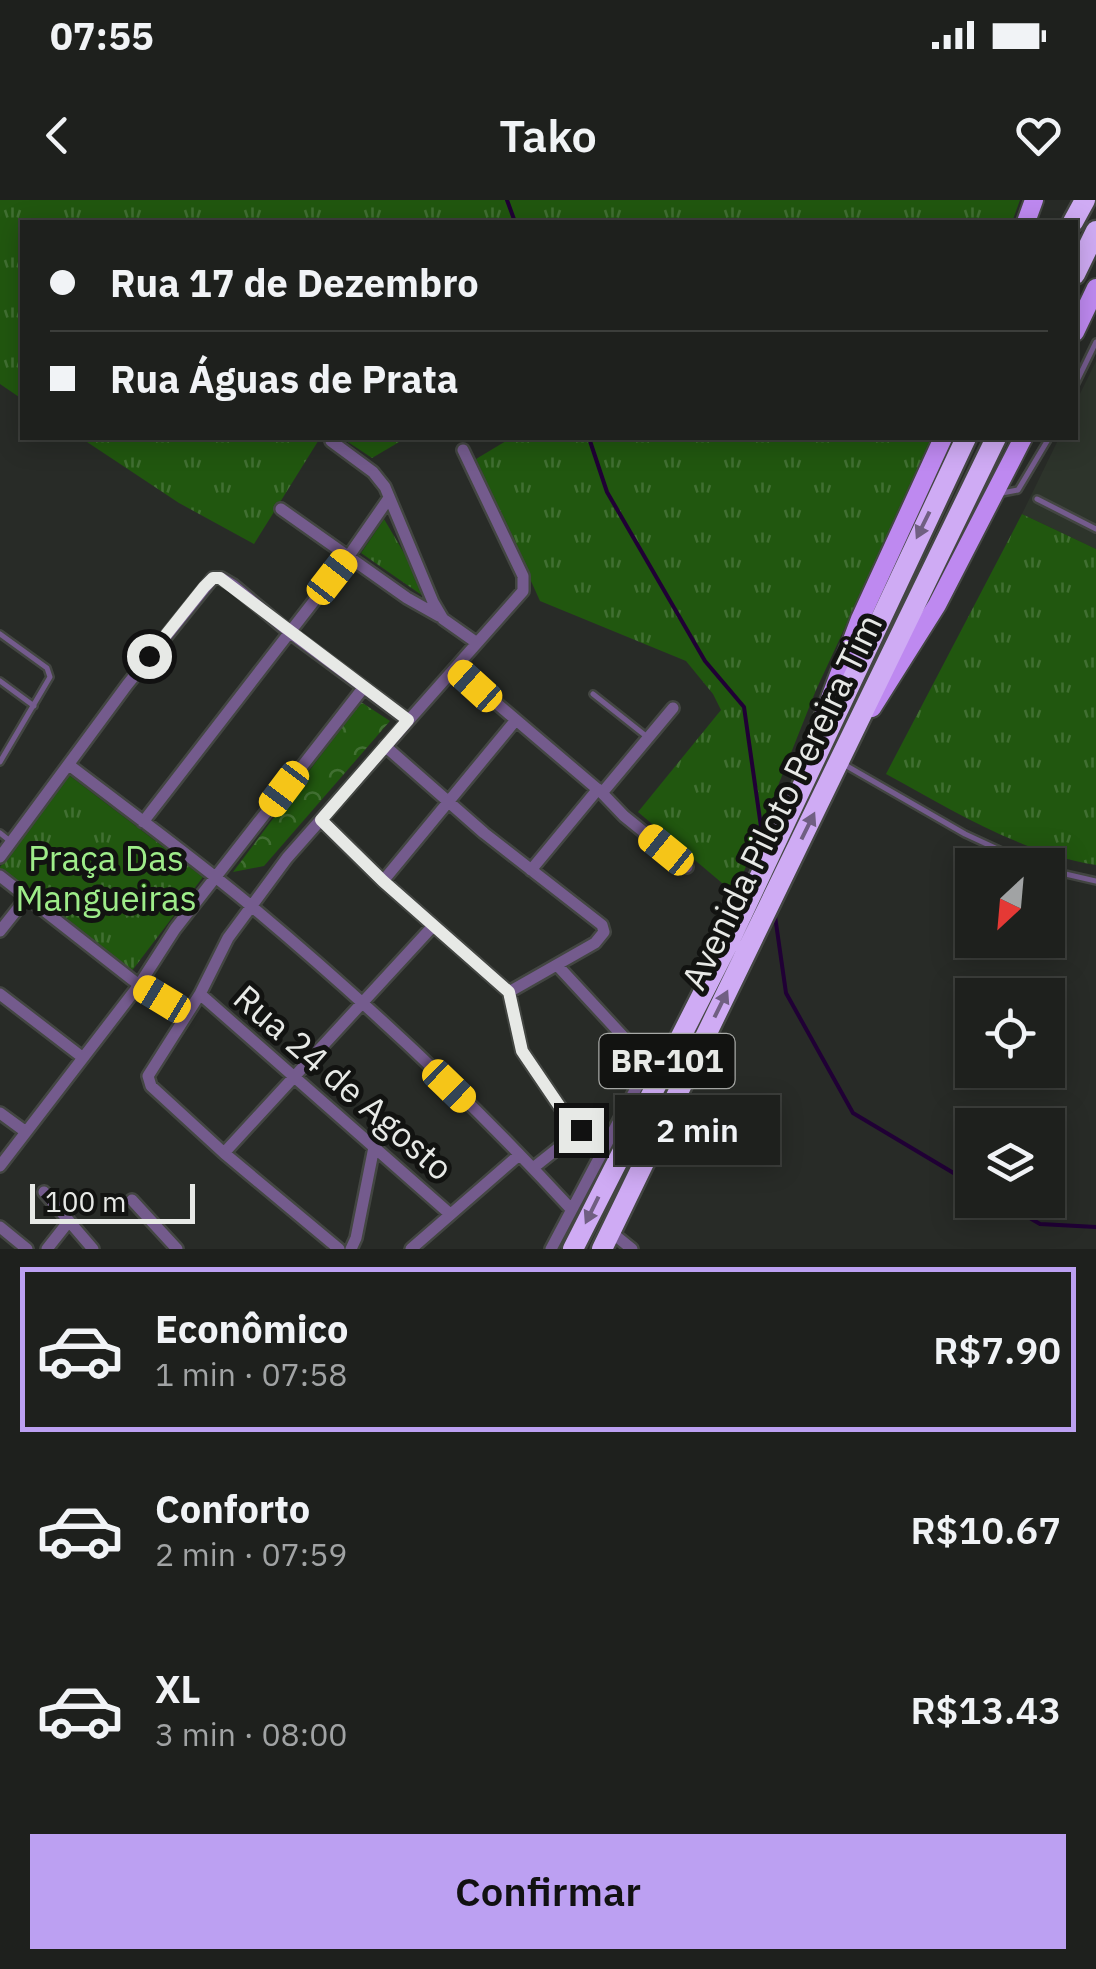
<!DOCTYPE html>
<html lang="pt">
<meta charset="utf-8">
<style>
body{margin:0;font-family:"IBM Plex Sans",sans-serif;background:#2b2d2a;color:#f1f3f6;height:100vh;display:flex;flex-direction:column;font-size:38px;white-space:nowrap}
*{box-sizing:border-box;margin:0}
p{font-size:32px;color:#a1a3a4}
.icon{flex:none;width:55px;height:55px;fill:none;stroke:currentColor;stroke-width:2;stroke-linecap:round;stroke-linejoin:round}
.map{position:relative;height:1049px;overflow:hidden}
.details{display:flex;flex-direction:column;background:#1e201d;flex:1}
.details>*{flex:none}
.banner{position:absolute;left:20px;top:20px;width:1058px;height:220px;border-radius:0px;box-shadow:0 5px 25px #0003,0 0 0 2px #3c3e3b;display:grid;align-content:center;height:220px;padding:0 30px;background:#1e201d}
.needle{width:65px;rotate:206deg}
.controls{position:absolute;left:955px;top:648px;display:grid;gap:20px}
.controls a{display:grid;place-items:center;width:110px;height:110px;border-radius:0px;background:#1e201d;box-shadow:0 5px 25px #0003,0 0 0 2px #3c3e3b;font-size:50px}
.scale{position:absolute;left:30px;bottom:25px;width:165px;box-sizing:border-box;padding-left:10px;border:5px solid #e7e9e6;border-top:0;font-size:28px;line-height:35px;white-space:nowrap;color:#e7e9e6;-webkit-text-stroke:8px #121311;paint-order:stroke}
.end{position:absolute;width:45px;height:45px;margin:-22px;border:12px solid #e7e9e6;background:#111;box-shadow:0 0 0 5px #111}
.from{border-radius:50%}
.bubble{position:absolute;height:70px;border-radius:0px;background:#1e201d;box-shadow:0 5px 25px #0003,0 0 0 2px #3c3e3b;font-size:32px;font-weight:600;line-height:70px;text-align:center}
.car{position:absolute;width:30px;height:60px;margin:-30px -15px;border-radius:12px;box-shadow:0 0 8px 2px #0007;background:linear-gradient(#f5c518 24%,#345 0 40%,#f5c518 0 76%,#345 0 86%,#f5c518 0)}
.banner b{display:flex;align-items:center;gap:35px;height:95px;font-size:38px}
.banner b+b{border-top:2px solid #3c3e3b}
.banner i{width:25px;height:25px;background:#f1f3f6}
ul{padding:18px 0 0;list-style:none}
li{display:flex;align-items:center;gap:30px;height:165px;margin:0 20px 15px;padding:0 10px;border:5px solid transparent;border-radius:0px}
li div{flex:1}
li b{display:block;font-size:38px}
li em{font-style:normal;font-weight:600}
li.on{border-color:#bca0f2}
li>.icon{width:90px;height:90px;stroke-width:1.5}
.action{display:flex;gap:20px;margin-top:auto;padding:20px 30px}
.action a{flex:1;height:115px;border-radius:0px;background:#bca0f2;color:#111;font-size:40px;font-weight:600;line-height:115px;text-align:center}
.status{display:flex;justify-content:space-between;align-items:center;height:70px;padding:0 50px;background:#1e201d;direction:ltr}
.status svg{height:28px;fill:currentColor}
header{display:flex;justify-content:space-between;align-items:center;height:130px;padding:0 30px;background:#1e201d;font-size:45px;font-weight:600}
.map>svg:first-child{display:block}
.built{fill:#2d342b}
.grass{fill:url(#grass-tufts)}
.forest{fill:url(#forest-crowns)}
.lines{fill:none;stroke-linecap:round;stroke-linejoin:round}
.stream{stroke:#200035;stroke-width:4}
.lane-casing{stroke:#434642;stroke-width:10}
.street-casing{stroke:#434642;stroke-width:16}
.primary-casing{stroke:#434642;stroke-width:22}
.highway-casing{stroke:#434642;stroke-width:25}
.lane{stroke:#745b8d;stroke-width:5}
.street{stroke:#745b8d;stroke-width:11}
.primary{stroke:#be89f0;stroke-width:18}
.highway{stroke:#cfabf4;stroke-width:20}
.oneway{fill:#705f82}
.route{stroke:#e7e9e6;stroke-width:12}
.labels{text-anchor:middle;stroke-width:10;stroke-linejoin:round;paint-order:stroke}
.shield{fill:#121311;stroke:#a7a9a6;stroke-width:2.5}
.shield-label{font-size:32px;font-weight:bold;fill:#e7e9e6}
.street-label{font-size:35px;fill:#e7e9e6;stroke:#121311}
.park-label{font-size:35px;fill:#9eec89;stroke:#121311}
</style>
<div class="status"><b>07:55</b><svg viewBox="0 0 49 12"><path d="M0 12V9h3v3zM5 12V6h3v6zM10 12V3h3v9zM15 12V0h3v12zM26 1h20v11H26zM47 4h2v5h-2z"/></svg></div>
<header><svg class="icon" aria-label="back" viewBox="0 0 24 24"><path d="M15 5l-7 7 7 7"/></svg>Tako<svg class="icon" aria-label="heart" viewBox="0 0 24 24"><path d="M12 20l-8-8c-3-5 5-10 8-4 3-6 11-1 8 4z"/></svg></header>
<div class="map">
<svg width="1096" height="1049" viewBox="0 0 1096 1049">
<defs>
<pattern id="grass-tufts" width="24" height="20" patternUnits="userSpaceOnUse" patternTransform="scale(2.5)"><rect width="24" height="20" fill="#21570f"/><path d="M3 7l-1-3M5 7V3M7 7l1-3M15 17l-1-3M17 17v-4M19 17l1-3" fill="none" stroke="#416f32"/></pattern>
<pattern id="forest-crowns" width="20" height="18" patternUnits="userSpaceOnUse" patternTransform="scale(2.5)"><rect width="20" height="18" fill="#21570f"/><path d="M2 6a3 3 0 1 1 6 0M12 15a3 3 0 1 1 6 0" fill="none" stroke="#416f32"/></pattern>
</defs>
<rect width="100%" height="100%" fill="#282b27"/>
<path class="built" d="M1096,161V349L1022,314L1059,238H1075V204Z"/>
<path class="grass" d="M0,0H1020L1012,22H22V199L0,184Z
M81,238H320L254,344L179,303Z
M342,238H406L372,258Z
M504,238H933L816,490L735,694L638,612L721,510L713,494L686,461L540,401L476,259L506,241Z
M1022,314L1096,349V665C1021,653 952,610 886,574Z
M384,319L407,358L423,396L361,353Z
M69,575L203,677L131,772L0,673V667Z"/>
<path class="forest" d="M361,502L390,521L264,666L233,672Z"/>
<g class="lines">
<path class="stream" d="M507,0L515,22
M589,238L607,292L705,461L744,507L764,648
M775,716L786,793L853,913L972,984
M999,1000L1040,1024L1096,1027"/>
<defs>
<path id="lane" d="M1075,185L1096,142
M1002,293L1018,290L1049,238
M1037,299L1096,329
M0,434L47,468L50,477L0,562
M0,481L34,506
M593,494L646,536
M845,565L965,634L1032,665
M0,633L10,641
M1048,670L1096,681"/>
<path id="street" d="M331,241L373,272L385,287L433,402L443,419L477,443
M281,309L407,398L439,416
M455,468L602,593L624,616L687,667
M385,546L484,633L602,725L604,732L595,743L509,792
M69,565C129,611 191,656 250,705C362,799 472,901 571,1009
M602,593L673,508
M321,620L383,681L509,792L522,851L560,907L601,952
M143,622L348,357L389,298
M0,657L127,485L213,378H221L233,385L289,432L408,520
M531,670L598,589
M0,676L139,785L186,813
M383,681L515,521
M0,731L27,697
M0,794L82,857
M200,794L450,1014
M0,913L26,932
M224,953L433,726
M0,966L139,785L175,729L364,487
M533,968L581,930
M44,992L93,1049
M132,1000L177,1049
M0,1027L27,1049
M611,1032L632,1049
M47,1049L69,1021
M339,1049L224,953L151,886L148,876L200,794L228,738L287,658L523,391V376L463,250
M351,1049L356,1038L374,947
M411,1049L519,955
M551,1049L651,860L631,845L557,765"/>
<path id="primary" d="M1026,22L1034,0
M1075,132L1096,88
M872,508L937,405L1023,238
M814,541L860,419L943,238"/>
<path id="highway" d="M1073,22L1085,0
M1075,74L1096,31
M573,1049L729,742L966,238
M602,1049L996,238"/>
</defs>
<use href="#lane" class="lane-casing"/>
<use href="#street" class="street-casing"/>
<use href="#primary" class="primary-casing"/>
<use href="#highway" class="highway-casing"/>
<use href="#lane" class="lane"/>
<use href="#street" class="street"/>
<use href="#primary" class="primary"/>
<use href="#highway" class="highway"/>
</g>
<defs><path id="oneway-solid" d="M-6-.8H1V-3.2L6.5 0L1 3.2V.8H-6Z" transform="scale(2.5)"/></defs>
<g class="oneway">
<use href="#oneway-solid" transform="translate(923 325) rotate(116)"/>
<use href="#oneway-solid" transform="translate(808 626) rotate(-64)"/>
<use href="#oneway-solid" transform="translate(721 804) rotate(-64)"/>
<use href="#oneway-solid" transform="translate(592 1010) rotate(116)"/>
</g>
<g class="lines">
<path class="route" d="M149,456L204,387L213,378H220L408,520L321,620L383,681L509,792L522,851L560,907L581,930"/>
</g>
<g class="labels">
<rect class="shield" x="599.5" y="834" width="135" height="54" rx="8"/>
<g class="shield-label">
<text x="667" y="872">BR-101</text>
</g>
<g class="street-label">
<text transform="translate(782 602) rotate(-64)" y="12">Avenida Piloto Pereira Tim</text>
<text transform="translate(343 883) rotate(41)" y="12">Rua 24 de Agosto</text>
</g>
<g class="park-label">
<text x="106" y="671">Praça Das<tspan x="106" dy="40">Mangueiras</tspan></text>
</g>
</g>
</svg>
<div class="controls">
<a><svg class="needle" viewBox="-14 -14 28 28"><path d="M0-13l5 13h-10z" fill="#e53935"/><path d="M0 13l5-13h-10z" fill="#a1a3a4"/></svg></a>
<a><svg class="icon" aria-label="locate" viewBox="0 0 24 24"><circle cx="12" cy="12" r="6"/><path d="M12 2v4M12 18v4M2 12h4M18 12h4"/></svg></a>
<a><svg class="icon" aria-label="layers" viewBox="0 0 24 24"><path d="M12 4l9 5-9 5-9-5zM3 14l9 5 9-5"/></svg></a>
</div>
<div class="scale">100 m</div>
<i class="end from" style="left:149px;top:456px"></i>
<i class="end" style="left:581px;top:930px"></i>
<div class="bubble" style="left:615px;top:895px;width:165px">2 min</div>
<i class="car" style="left:332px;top:377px;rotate:38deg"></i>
<i class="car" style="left:475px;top:486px;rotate:312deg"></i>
<i class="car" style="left:284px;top:589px;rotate:217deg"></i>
<i class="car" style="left:666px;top:650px;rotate:309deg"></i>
<i class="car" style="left:162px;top:799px;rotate:301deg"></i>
<i class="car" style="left:449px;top:886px;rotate:134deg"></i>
<div class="banner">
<b><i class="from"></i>Rua 17 de Dezembro</b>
<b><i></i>Rua Águas de Prata</b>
</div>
</div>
<section class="details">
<ul>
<li class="on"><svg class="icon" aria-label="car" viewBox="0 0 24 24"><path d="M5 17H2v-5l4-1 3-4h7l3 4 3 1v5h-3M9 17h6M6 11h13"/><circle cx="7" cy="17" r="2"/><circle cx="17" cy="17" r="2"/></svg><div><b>Econômico</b><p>1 min · 07:58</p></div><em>R$7.90</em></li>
<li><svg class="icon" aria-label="car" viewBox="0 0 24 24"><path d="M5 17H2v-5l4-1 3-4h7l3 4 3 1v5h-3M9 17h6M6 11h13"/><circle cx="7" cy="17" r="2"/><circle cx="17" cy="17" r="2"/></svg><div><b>Conforto</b><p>2 min · 07:59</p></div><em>R$10.67</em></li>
<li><svg class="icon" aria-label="car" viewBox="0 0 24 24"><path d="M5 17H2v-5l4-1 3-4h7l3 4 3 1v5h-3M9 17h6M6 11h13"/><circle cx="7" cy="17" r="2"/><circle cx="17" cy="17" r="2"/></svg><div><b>XL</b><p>3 min · 08:00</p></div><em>R$13.43</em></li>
</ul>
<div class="action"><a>Confirmar</a></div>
</section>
